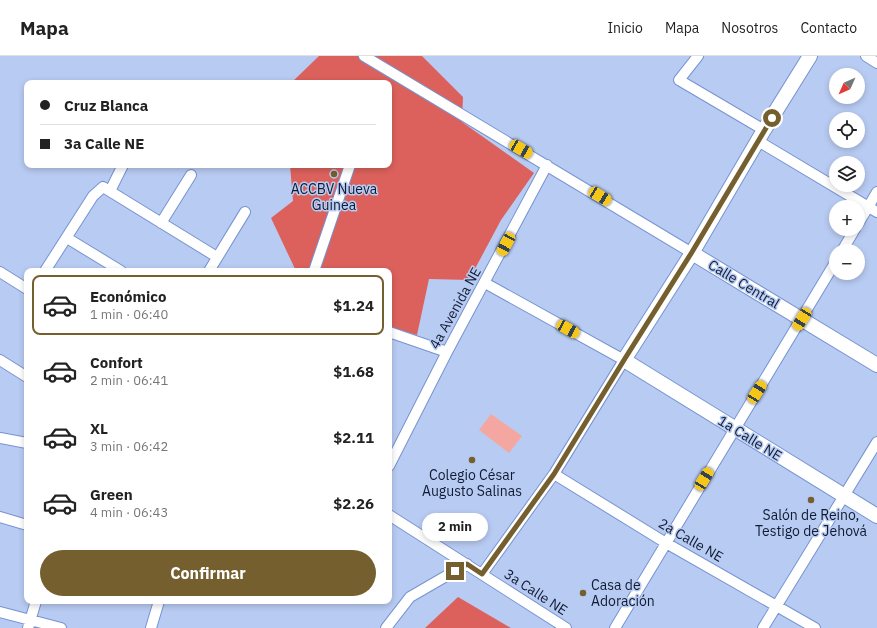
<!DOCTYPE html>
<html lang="es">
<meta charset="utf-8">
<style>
body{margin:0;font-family:"IBM Plex Sans",sans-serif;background:#f6f6f6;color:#222;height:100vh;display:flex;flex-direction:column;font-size:15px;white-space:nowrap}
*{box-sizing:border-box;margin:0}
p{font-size:13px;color:#767676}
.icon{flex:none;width:22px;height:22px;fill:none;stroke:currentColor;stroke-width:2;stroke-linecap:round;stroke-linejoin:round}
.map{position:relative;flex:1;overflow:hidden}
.sheet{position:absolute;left:24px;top:212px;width:368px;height:336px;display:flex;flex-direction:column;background:#fff;border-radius:8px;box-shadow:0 2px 6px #0003}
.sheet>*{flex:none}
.hud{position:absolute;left:24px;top:24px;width:368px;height:88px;border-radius:8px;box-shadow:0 2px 6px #0003;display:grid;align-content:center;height:88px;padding:0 16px;background:#fff}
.needle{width:26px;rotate:225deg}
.buttons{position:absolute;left:829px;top:12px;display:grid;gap:8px}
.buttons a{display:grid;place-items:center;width:36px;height:36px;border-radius:50%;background:#fff;box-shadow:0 2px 6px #0003;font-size:20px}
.end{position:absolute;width:18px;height:18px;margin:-9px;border:5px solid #755f2f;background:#fff;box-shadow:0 0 0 2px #fff}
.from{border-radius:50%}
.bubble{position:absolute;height:28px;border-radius:14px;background:#fff;box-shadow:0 2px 6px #0003;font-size:13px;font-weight:700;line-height:28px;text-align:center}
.car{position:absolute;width:12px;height:24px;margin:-12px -6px;border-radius:5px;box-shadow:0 0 3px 1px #0007;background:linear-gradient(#f5c518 24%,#345 0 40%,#f5c518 0 76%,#345 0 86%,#f5c518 0)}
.hud b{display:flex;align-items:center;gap:14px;height:38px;font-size:15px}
.hud b+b{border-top:1px solid #e0e0e0}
.hud i{width:10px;height:10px;background:#222}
ul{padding:7px 0 0;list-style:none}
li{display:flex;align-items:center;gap:12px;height:60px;margin:0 8px 6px;padding:0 8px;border:2px solid transparent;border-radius:8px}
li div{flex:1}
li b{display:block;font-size:15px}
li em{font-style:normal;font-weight:700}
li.selected{border-color:#755f2f}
li>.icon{width:36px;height:36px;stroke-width:1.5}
.button{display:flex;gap:8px;margin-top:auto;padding:8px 16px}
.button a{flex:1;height:46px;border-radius:24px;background:#755f2f;color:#fff;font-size:16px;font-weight:700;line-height:46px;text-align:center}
header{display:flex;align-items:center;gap:24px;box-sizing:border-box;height:56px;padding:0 20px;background:#fff;border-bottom:1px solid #e0e0e0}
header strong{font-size:19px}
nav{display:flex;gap:22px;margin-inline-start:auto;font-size:14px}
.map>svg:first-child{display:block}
.green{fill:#f4a7a0}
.forest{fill:#dc615c}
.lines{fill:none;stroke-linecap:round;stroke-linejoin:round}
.minor-casing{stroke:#7693d1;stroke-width:12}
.highway-casing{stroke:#7693d1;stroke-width:16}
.minor{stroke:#fff;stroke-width:10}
.highway{stroke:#fff;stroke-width:14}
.route{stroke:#755f2f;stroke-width:5}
.poi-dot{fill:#755f2f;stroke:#b8cbf2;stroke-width:1.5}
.labels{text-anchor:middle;stroke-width:3;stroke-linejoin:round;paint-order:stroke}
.poi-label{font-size:14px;fill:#101b33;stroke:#b8cbf2}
.street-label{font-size:14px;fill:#101b33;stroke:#b8cbf2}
</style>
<header>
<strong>Mapa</strong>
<nav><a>Inicio</a><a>Mapa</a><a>Nosotros</a><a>Contacto</a></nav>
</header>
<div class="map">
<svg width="877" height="572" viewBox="0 0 877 572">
<rect width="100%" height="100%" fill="#b8cbf2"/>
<path class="green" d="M491,358L522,380L509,397L479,374Z"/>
<path class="forest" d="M319,0H422L463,41L462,66L534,117L501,164L469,224L429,223L417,279L389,271V215H296L271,162L293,145L290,109H389V27H291Z
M458,541L511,572H425Z"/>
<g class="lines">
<defs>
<path id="minor" d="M364,0L692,197
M698,0L679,24L764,74
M866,0L877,7
M758,85L877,156
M110,135L123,109
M161,167L191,119
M858,168L877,136
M67,182L121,215
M842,195L855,173
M45,215L93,140L103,131L217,201
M209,215L245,156
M314,215L350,109
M0,216L27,233
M389,276L447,296
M0,304L27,321
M0,382L27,387
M389,410L447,296L547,109
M554,418L666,487L815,572
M389,459L566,572
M0,461L27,469
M482,518L554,418L624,304L485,227
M0,556L61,572
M28,572L36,545
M151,572L159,545
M386,572L410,541L467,508
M615,572L836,205
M763,572L877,386"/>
<path id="highway" d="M810,0L764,74L692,197L624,304L877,460
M692,197L877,309"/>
</defs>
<use href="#minor" class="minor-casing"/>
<use href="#highway" class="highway-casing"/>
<use href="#minor" class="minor"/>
<use href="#highway" class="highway"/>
</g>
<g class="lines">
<path class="route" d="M455,515L467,508L482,518L554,418L624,304L692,196L772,62"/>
</g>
<g class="poi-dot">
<circle cx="334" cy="118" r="4"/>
<circle cx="472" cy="404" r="4"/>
<circle cx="811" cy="444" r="4"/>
<circle cx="583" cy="537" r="4"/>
</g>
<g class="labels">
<g class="poi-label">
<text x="334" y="138">ACCBV Nueva<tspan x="334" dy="16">Guinea</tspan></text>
<text x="472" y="424">Colegio César<tspan x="472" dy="16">Augusto Salinas</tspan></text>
<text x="811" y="464">Salón de Reino,<tspan x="811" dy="16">Testigo de Jehová</tspan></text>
<text x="591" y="534" text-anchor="start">Casa de<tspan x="591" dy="16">Adoración</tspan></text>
</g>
<g class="street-label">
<text transform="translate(744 228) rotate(31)" y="5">Calle Central</text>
<text transform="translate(455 252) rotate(-61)" y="5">4a Avenida NE</text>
<text transform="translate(750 382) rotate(32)" y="5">1a Calle NE</text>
<text transform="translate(691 484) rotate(30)" y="5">2a Calle NE</text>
<text transform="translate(536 536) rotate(33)" y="5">3a Calle NE</text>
</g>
</g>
</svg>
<div class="buttons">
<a><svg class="needle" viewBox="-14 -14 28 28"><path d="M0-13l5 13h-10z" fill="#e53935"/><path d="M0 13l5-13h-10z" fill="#767676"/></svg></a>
<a><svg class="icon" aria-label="locate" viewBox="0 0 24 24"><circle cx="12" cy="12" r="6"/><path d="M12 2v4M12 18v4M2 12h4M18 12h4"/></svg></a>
<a><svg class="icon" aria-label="layers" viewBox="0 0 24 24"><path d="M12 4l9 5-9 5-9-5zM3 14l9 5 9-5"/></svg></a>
<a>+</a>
<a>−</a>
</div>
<i class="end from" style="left:772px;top:62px"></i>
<i class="end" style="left:455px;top:515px"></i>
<div class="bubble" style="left:422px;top:457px;width:66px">2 min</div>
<i class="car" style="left:521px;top:93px;rotate:120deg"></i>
<i class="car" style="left:600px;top:140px;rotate:121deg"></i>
<i class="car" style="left:506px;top:188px;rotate:208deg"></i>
<i class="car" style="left:802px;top:263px;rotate:212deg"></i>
<i class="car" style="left:568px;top:273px;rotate:119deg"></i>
<i class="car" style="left:757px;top:336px;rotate:32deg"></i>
<i class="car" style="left:704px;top:423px;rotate:31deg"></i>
<div class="hud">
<b><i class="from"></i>Cruz Blanca</b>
<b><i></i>3a Calle NE</b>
</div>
<section class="sheet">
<ul>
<li class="selected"><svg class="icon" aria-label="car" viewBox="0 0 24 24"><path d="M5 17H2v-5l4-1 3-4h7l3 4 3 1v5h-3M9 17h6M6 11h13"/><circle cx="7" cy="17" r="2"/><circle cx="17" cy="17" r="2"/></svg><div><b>Económico</b><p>1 min · 06:40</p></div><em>$1.24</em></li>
<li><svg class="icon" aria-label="car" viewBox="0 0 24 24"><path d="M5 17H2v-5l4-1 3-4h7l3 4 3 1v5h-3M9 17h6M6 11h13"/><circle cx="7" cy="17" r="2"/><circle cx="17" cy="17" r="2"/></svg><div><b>Confort</b><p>2 min · 06:41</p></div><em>$1.68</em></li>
<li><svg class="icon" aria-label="car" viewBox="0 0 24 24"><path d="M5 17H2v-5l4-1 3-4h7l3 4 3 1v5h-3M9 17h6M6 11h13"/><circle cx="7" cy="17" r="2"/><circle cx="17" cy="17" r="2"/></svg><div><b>XL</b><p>3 min · 06:42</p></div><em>$2.11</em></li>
<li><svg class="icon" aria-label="car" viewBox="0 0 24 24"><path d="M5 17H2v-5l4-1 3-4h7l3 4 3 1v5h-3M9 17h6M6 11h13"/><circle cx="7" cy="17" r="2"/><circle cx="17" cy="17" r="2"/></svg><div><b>Green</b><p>4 min · 06:43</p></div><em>$2.26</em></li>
</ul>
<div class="button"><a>Confirmar</a></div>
</section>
</div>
